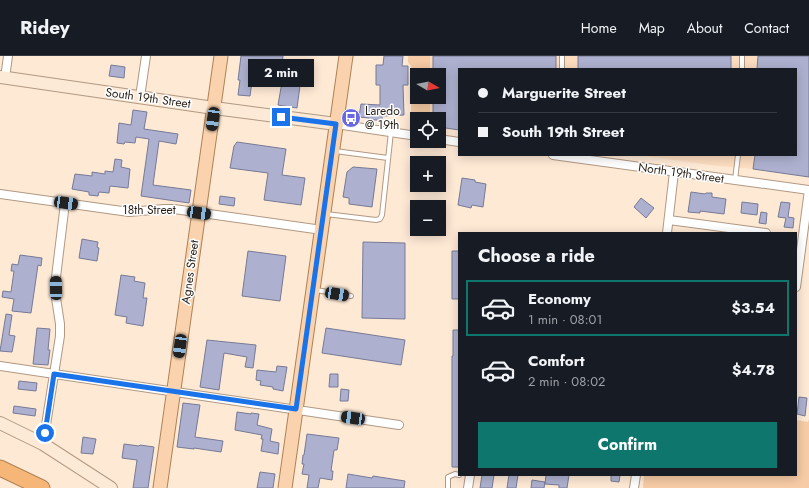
<!DOCTYPE html>
<meta charset="utf-8">
<style>
body{margin:0;font-family:Jost,sans-serif;background:#242831;color:#f1f3f6;height:100vh;display:flex;flex-direction:column;font-size:15px;white-space:nowrap}
*{box-sizing:border-box;margin:0}
p{font-size:13px;color:#9ea1a6}
.icon{flex:none;width:22px;height:22px;fill:none;stroke:currentColor;stroke-width:2;stroke-linecap:round;stroke-linejoin:round}
.map{position:relative;flex:1;overflow:hidden}
.details{position:absolute;left:458px;top:176px;width:339px;height:244px;display:flex;flex-direction:column;background:#171b24;border-radius:0px;box-shadow:0 2px 10px #0003}
.details>*{flex:none}
.banner{position:absolute;left:458px;top:12px;width:339px;height:88px;border-radius:0px;box-shadow:0 2px 10px #0003;display:grid;align-content:center;height:88px;padding:0 20px;background:#171b24}
.needle{width:26px;rotate:99deg}
.tools{position:absolute;left:410px;top:12px;display:grid;gap:8px}
.tools a{display:grid;place-items:center;width:36px;height:36px;border-radius:0px;background:#171b24;box-shadow:0 2px 10px #0003;font-size:20px}
.end{position:absolute;width:18px;height:18px;margin:-9px;border:5px solid #1a73e8;background:#fff;box-shadow:0 0 0 2px #fff}
.from{border-radius:50%}
.bubble{position:absolute;height:28px;border-radius:0px;background:#171b24;box-shadow:0 2px 10px #0003;font-size:13px;font-weight:700;line-height:28px;text-align:center}
.car{position:absolute;width:12px;height:24px;margin:-12px -6px;border-radius:5px;box-shadow:0 0 3px 1px #0007;background:linear-gradient(#222 24%,#8ab4d8 0 40%,#222 0 76%,#8ab4d8 0 86%,#222 0)}
.banner b{display:flex;align-items:center;gap:14px;height:38px;font-size:15px}
.banner b+b{border-top:1px solid #363941}
.banner i{width:10px;height:10px;background:#f1f3f6}
ul{padding:0;list-style:none}
li{display:flex;align-items:center;gap:12px;height:56px;margin:0 8px 6px;padding:0 12px;border:2px solid transparent;border-radius:0px}
li div{flex:1}
li b{display:block;font-size:15px}
li em{font-style:normal;font-weight:700}
li.current{border-color:#0f766e}
li>.icon{width:36px;height:36px;stroke-width:1.5}
h2{padding:0 20px;font-size:18px;line-height:48px}
.action{display:flex;gap:8px;margin-top:auto;padding:8px 20px}
.action a{flex:1;height:46px;border-radius:0px;background:#0f766e;color:#fff;font-size:16px;font-weight:700;line-height:46px;text-align:center}
header{display:flex;align-items:center;gap:24px;box-sizing:border-box;height:56px;padding:0 20px;background:#171b24;border-bottom:1px solid #363941}
header strong{font-size:19px}
nav{display:flex;gap:22px;margin-inline-start:auto;font-size:14px}
.map>svg:first-child{display:block}
.built{fill:#fdddc0}
.green{fill:#f6cba5}
.building{fill:#adb1cf;stroke:#767a96}
.lines{fill:none;stroke-linecap:round;stroke-linejoin:round}
.lane-casing{stroke:#b19983;stroke-width:6}
.street-casing{stroke:#b19983;stroke-width:10}
.secondary-casing{stroke:#b19983;stroke-width:14}
.primary-casing{stroke:#ae8155;stroke-width:15}
.highway-casing{stroke:#ae8155;stroke-width:17}
.lane{stroke:#fff;stroke-width:4}
.street{stroke:#fff;stroke-width:8}
.secondary{stroke:#fce9d6;stroke-width:12}
.primary{stroke:#fad3ae;stroke-width:13}
.highway{stroke:#f6b678;stroke-width:15}
.route{stroke:#1a73e8;stroke-width:5}
.labels{text-anchor:middle;stroke-width:3;stroke-linejoin:round;paint-order:stroke}
.street-label{font-size:12px;fill:#271e15;stroke:#fff}
.poi-label{font-size:12px;fill:#271e15;stroke:#fff;text-anchor:start}
</style>
<header>
<strong>Ridey</strong>
<nav><a>Home</a><a>Map</a><a>About</a><a>Contact</a></nav>
</header>
<div class="map">
<svg width="809" height="432" viewBox="0 0 809 432">
<rect width="100%" height="100%" fill="#fee9d5"/>
<path class="built" d="M430,0H809V121L753,113L710,109L638,99H796V13H459V74L439,71V63H430V41H439V19H430Z"/>
<path class="green" d="M408,0H430V19H417V41H430V63H417V67L411,66V10L408,6Z
M809,363V432H643L644,419H796V364L808,366Z"/>
<path class="building" d="M241,0H283L282,9L254,5L252,20L258,21L257,27L252,26L250,40L238,39L240,24H238Z
M384,0H403L402,10H408V29H403L404,59L382,60V64H369V62L359,61L361,48L380,49V29H376V9H383Z
M433,0H556V13H459V74L439,71V63H433V41H439V19H433Z
M578,0H731V13H578Z
M758,0H809V121L753,113L755,99H796V13H757Z
M111,9L125,11L124,22L109,20Z
M294,21L301,22L297,52L278,49L282,26L294,27Z
M133,54L147,56L144,73L178,78L176,88L159,85L153,129L191,134L189,147L141,140L149,83L136,81L135,87L125,86L124,88L117,87L119,67L131,69Z
M237,86L286,93L282,119L305,122L301,149L264,144L268,117L230,112L234,90Z
M115,103L122,104L121,111L130,113L128,132L110,130L109,137L99,136L98,140L89,139V136L72,133L75,118L92,120V116L105,118V115L113,116Z
M353,111L377,113L372,151L349,148V142L343,141L347,116Z
M462,122L475,124V126L486,128L483,151L472,149L471,152L458,149Z
M691,136L705,138L706,137H712V141L726,143L724,158L700,155V157L688,156Z
M220,140L235,142L234,150L219,148Z
M641,142L654,152L646,162L634,151Z
M742,146L758,148L757,159L741,157Z
M781,146L790,147L788,161L794,162L793,172L784,171L786,162L778,161Z
M761,156L767,157L766,168L759,167Z
M82,183L98,186L97,191L99,192L97,205L79,202Z
M363,186L405,187V263L362,262Z
M248,195L286,200L280,245L242,240Z
M452,195H459V243H452Z
M20,199L42,202L41,210L38,209L31,257L12,255L14,243L2,241L3,235L11,236L14,215H11L12,208L18,209Z
M121,219L135,221L134,225L145,227L143,242H147L143,270L126,267L127,261L115,259Z
M6,258L12,259L9,279L15,280L12,296L0,295Z
M37,272L50,273L48,294H50L48,309L33,308Z
M326,272L405,284L401,309L322,297Z
M453,274H459V411H452V300H453Z
M207,284L256,289L253,312L245,311L247,301L224,297L219,334L200,331Z
M277,310L287,311L283,335L273,333V331L260,329L261,325L256,324L257,314L276,316Z
M330,318H338V331H329Z
M19,325L37,327L36,335L18,333Z
M341,333L349,334L348,345H340Z
M799,341L807,342L805,360L797,358Z
M183,347L200,349L195,381L223,385L221,396L194,392V393L177,391Z
M14,350L36,353L35,360L13,357Z
M237,356L251,358V357L259,358L257,369L272,373L270,385L279,387L278,398L261,395L263,383H261L262,379L235,374Z
M307,378L339,382L337,394H334L331,415H333L332,424L320,422L318,432H307L309,419L302,418L304,408H302L303,399H304Z
M83,381L96,383L93,398L81,397Z
M124,388L139,390L140,389L154,391L148,432H133L137,404L122,402Z
M260,416L275,418L273,432H257Z
M348,418L372,422L373,420L405,425L404,432H346Z
M482,419H494L492,432H480Z
M509,419H518L516,432H507Z
M546,419H569L567,432H559V429L545,428Z
M611,419H620L619,426L611,425Z
M532,424L545,426L544,432H531Z"/>
<g class="lines">
<defs>
<path id="lane" d="M562,0V13
M742,13V0
M335,95L388,102
M735,124L738,99
M326,158L376,164L380,163L382,159L391,76
M316,234L351,240
M448,432V421L455,418L459,419"/>
<path id="street" d="M5,22L8,0
M140,41L146,0
M336,68L417,80
M439,83L459,86
M553,99L809,134
M0,138L129,156L164,153H174L322,174
M669,164L766,177
M667,177L674,116
M796,231L809,134
M0,310L399,369
M43,388L60,280V268L56,242V221L65,147
M468,432L470,419
M634,432L636,419"/>
<path id="secondary" d="M0,21L214,52L336,68
M0,367L43,388L111,432"/>
<path id="primary" d="M160,432L221,0
M285,432L346,0"/>
<path id="highway" d="M0,412L42,432"/>
</defs>
<use href="#lane" class="lane-casing"/>
<use href="#street" class="street-casing"/>
<use href="#secondary" class="secondary-casing"/>
<use href="#primary" class="primary-casing"/>
<use href="#highway" class="highway-casing"/>
<use href="#lane" class="lane"/>
<use href="#street" class="street"/>
<use href="#secondary" class="secondary"/>
<use href="#primary" class="primary"/>
<use href="#highway" class="highway"/>
</g>
<g class="lines">
<path class="route" d="M45,377L54,318L296,353L336,68L281,61"/>
</g>
<defs>
<symbol id="bus-disc" viewBox="-11 -11 22 22"><circle r="9.5" fill="#6869e3" stroke="#fff"/><path d="M-5-6H5V4H4V6H2V4H-2V6H-4V4H-5ZM-3.5-4V0h7V-4ZM-3.5 1.2v1.5H-2V1.2ZM2 1.2v1.5H3.5V1.2Z" fill="#fff"/></symbol>
</defs>
<g fill-rule="evenodd">
<use href="#bus-disc" x="340" y="51" width="22" height="22"/>
</g>
<g class="labels">
<g class="street-label">
<text transform="translate(148 42) rotate(8)" y="4">South 19th Street</text>
<text transform="translate(681 117) rotate(8)" y="4">North 19th Street</text>
<text x="149" y="158">18th Street</text>
<text transform="translate(190 216) rotate(-82)" y="4">Agnes Street</text>
</g>
<g class="poi-label">
<text x="365" y="59">Laredo<tspan x="365" dy="14">@ 19th</tspan></text>
</g>
</g>
</svg>
<div class="tools">
<a><svg class="needle" viewBox="-14 -14 28 28"><path d="M0-13l5 13h-10z" fill="#e53935"/><path d="M0 13l5-13h-10z" fill="#9ea1a6"/></svg></a>
<a><svg class="icon" aria-label="locate" viewBox="0 0 24 24"><circle cx="12" cy="12" r="6"/><path d="M12 2v4M12 18v4M2 12h4M18 12h4"/></svg></a>
<a>+</a>
<a>−</a>
</div>
<i class="end from" style="left:45px;top:377px"></i>
<i class="end" style="left:281px;top:61px"></i>
<div class="bubble" style="left:248px;top:3px;width:66px">2 min</div>
<i class="car" style="left:213px;top:63px;rotate:188deg"></i>
<i class="car" style="left:66px;top:147px;rotate:98deg"></i>
<i class="car" style="left:199px;top:157px;rotate:98deg"></i>
<i class="car" style="left:56px;top:232px;rotate:359deg"></i>
<i class="car" style="left:337px;top:238px;rotate:100deg"></i>
<i class="car" style="left:180px;top:290px;rotate:188deg"></i>
<i class="car" style="left:353px;top:362px;rotate:278deg"></i>
<div class="banner">
<b><i class="from"></i>Marguerite Street</b>
<b><i></i>South 19th Street</b>
</div>
<section class="details">
<h2>Choose a ride</h2>
<ul>
<li class="current"><svg class="icon" aria-label="car" viewBox="0 0 24 24"><path d="M5 17H2v-5l4-1 3-4h7l3 4 3 1v5h-3M9 17h6M6 11h13"/><circle cx="7" cy="17" r="2"/><circle cx="17" cy="17" r="2"/></svg><div><b>Economy</b><p>1 min · 08:01</p></div><em>$3.54</em></li>
<li><svg class="icon" aria-label="car" viewBox="0 0 24 24"><path d="M5 17H2v-5l4-1 3-4h7l3 4 3 1v5h-3M9 17h6M6 11h13"/><circle cx="7" cy="17" r="2"/><circle cx="17" cy="17" r="2"/></svg><div><b>Comfort</b><p>2 min · 08:02</p></div><em>$4.78</em></li>
</ul>
<div class="action"><a>Confirm</a></div>
</section>
</div>
